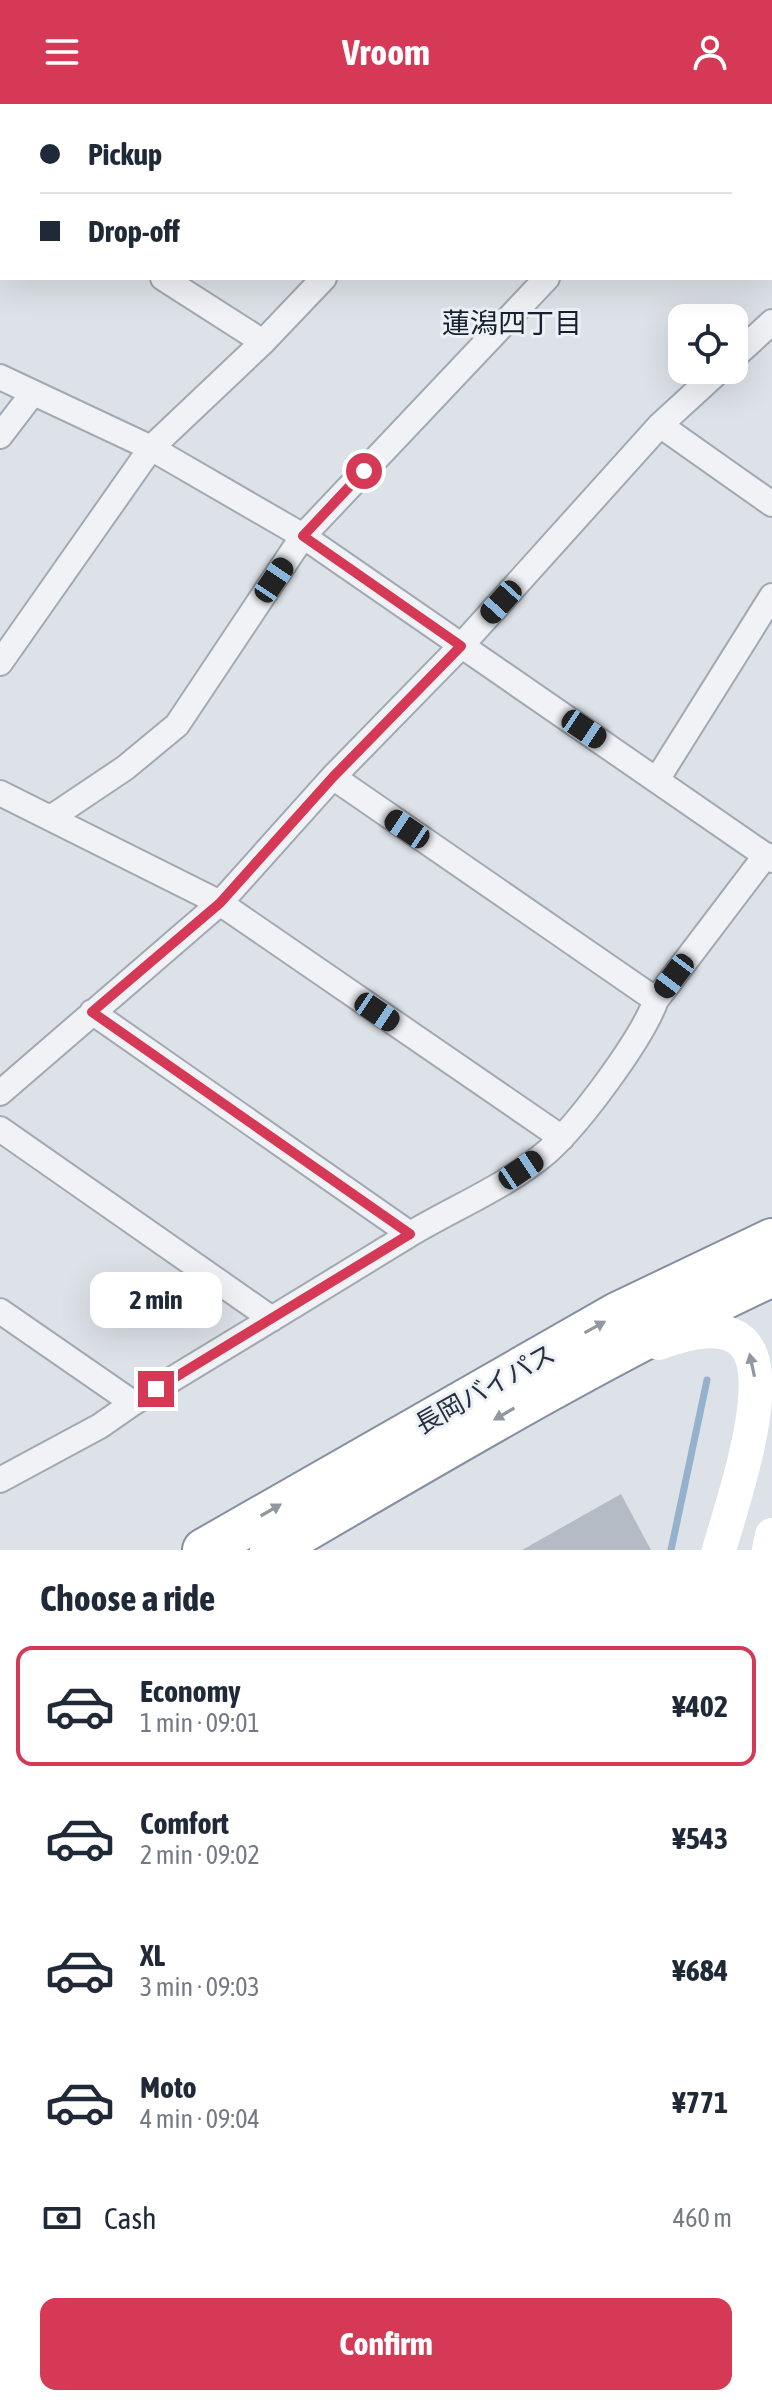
<!DOCTYPE html>
<meta charset="utf-8">
<style>
body{margin:0;font-family:"Asap Condensed","Noto Sans JP",sans-serif;background:#f6f6f7;color:#1f2937;height:100vh;display:flex;flex-direction:column;font-size:30px;white-space:nowrap}
*{box-sizing:border-box;margin:0}
p{font-size:26px;color:#747a83}
.icon{flex:none;width:44px;height:44px;fill:none;stroke:currentColor;stroke-width:2;stroke-linecap:round;stroke-linejoin:round}
.map{position:relative;height:1446px;overflow:hidden}
.drawer{display:flex;flex-direction:column;background:#fff;flex:1}
.drawer>*{flex:none}
.guide{position:absolute;left:0px;top:0px;width:772px;height:176px;box-shadow:0 8px 32px #0002;display:grid;align-content:center;height:176px;padding:0 40px;background:#fff}
.fabs{position:absolute;left:668px;top:200px;display:grid;gap:16px}
.fabs a{display:grid;place-items:center;width:80px;height:80px;border-radius:16px;background:#fff;box-shadow:0 8px 32px #0002;font-size:40px}
.end{position:absolute;width:36px;height:36px;margin:-18px;border:10px solid #d63956;background:#fff;box-shadow:0 0 0 4px #fff}
.from{border-radius:50%}
.bubble{position:absolute;height:56px;border-radius:16px;background:#fff;box-shadow:0 8px 32px #0002;font-size:26px;font-weight:700;line-height:56px;text-align:center}
.car{position:absolute;width:24px;height:48px;margin:-24px -12px;border-radius:10px;box-shadow:0 0 6px 2px #0007;background:linear-gradient(#222 24%,#8ab4d8 0 40%,#222 0 76%,#8ab4d8 0 86%,#222 0)}
.guide b{display:flex;align-items:center;gap:28px;height:76px;font-size:30px}
.guide b+b{border-top:2px solid #e0e1e3}
.guide i{width:20px;height:20px;background:#1f2937}
ul{padding:0;list-style:none}
li{display:flex;align-items:center;gap:24px;height:120px;margin:0 16px 12px;padding:0 24px;border:4px solid transparent;border-radius:16px}
li div{flex:1}
li b{display:block;font-size:30px}
li em{font-style:normal;font-weight:700}
li.selected{border-color:#d63956}
li>.icon{width:72px;height:72px;stroke-width:1.5}
h2{padding:0 40px;font-size:36px;line-height:96px}
.pay{display:flex;align-items:center;gap:20px;height:88px;padding:0 40px;font-size:30px}
.pay p{margin-inline-start:auto}
.button{display:flex;gap:16px;margin-top:auto;padding:16px 40px}
.button a{flex:1;height:92px;border-radius:16px;background:#d63956;color:#fff;font-size:32px;font-weight:700;line-height:92px;text-align:center}
header{display:flex;justify-content:space-between;align-items:center;height:104px;padding:0 40px;background:#d63956;color:#fff;font-size:36px;font-weight:700}
.map>svg:first-child{display:block}
.lines{fill:none;stroke-linecap:round;stroke-linejoin:round}
.stream{stroke:#95b1cb;stroke-width:7}
.building{fill:#b4bbc5}
.street-casing{stroke:#a2a9b2;stroke-width:28}
.highway-casing{stroke:#848f9f;stroke-width:46}
.street{stroke:#f0f2f6;stroke-width:24}
.secondary{stroke:#fff;stroke-width:34}
.highway{stroke:#fff;stroke-width:42}
.oneway{fill:#92989f}
.route{stroke:#d63956;stroke-width:10}
.labels{text-anchor:middle;stroke-width:6;stroke-linejoin:round;paint-order:stroke}
.street-label{font-size:26px;fill:#26303f;stroke:#edf1f6}
.neighbourhood-label{font-size:28px;fill:#182130;stroke:#edf1f6}
</style>
<header><svg class="icon" aria-label="menu" viewBox="0 0 24 24"><path d="M4 6h16M4 12h16M4 18h16"/></svg>Vroom<svg class="icon" aria-label="person" viewBox="0 0 24 24"><circle cx="12" cy="8" r="4"/><path d="M4 21q1-7 8-7t8 7"/></svg></header>
<div class="map">
<svg width="772" height="1446" viewBox="0 0 772 1446">
<rect width="100%" height="100%" fill="#dde2e8"/>
<g class="lines">
<path class="stream" d="M671,1446L707,1276"/>
</g>
<path class="building" d="M621,1390L651,1446H522Z"/>
<g class="lines">
<defs>
<path id="street" d="M666,0L668,2
M182,2L184,0
M481,2L483,0
M0,71L2,72
M770,126L772,129
M163,174L263,238
M734,253L772,218
M0,273L151,344L303,432L772,756
M660,321L772,400
M0,332L33,289
M0,559L151,344L263,238L324,174
M333,673L656,896
M658,674L772,492
M0,689L220,799L562,1034
M52,713L125,664L177,621L303,432L547,174
M92,908L410,1130
M0,989L220,799L333,673L461,542L660,321L720,266
M0,1025L272,1215
M0,1207L133,1299
M0,1376L100,1322L133,1299C224,1244 316,1188 407,1132C453,1104 506,1083 547,1048C579,1020 642,935 656,896L766,751"/>
<path id="highway" d="M204,1446L617,1210L772,1136
M271,1446C436,1350 599,1252 772,1171"/>
</defs>
<use href="#street" class="street-casing"/>
<use href="#highway" class="highway-casing"/>
<use href="#street" class="street"/>
<path class="secondary" d="M659,1239C685,1229 733,1215 749,1247C771,1288 732,1401 719,1446
M769,1446L772,1431"/>
<use href="#highway" class="highway"/>
</g>
<defs><path id="oneway-solid" d="M-6-.8H1V-3.2L6.5 0L1 3.2V.8H-6Z" transform="scale(2)"/></defs>
<g class="oneway">
<use href="#oneway-solid" transform="translate(595 1223) rotate(-29)"/>
<use href="#oneway-solid" transform="translate(752 1261) rotate(-102)"/>
<use href="#oneway-solid" transform="translate(504 1310) rotate(150)"/>
<use href="#oneway-solid" transform="translate(271 1406) rotate(-30)"/>
</g>
<g class="lines">
<path class="route" d="M156,1285L410,1130L92,908L220,799L333,673L461,542L303,432L364,367"/>
</g>
<g class="labels">
<g class="street-label">
<text transform="translate(485 1285) rotate(-29)" y="9">長岡バイパス</text>
</g>
<g class="neighbourhood-label">
<text x="512" y="229">蓮潟四丁目</text>
</g>
</g>
</svg>
<div class="fabs">
<a><svg class="icon" aria-label="locate" viewBox="0 0 24 24"><circle cx="12" cy="12" r="6"/><path d="M12 2v4M12 18v4M2 12h4M18 12h4"/></svg></a>
</div>
<i class="end from" style="left:364px;top:367px"></i>
<i class="end" style="left:156px;top:1285px"></i>
<div class="bubble" style="left:90px;top:1168px;width:132px">2 min</div>
<i class="car" style="left:274px;top:476px;rotate:34deg"></i>
<i class="car" style="left:501px;top:498px;rotate:222deg"></i>
<i class="car" style="left:584px;top:625px;rotate:124deg"></i>
<i class="car" style="left:407px;top:725px;rotate:304deg"></i>
<i class="car" style="left:674px;top:872px;rotate:217deg"></i>
<i class="car" style="left:377px;top:908px;rotate:124deg"></i>
<i class="car" style="left:521px;top:1066px;rotate:56deg"></i>
<div class="guide">
<b><i class="from"></i>Pickup</b>
<b><i></i>Drop-off</b>
</div>
</div>
<section class="drawer">
<h2>Choose a ride</h2>
<ul>
<li class="selected"><svg class="icon" aria-label="car" viewBox="0 0 24 24"><path d="M5 17H2v-5l4-1 3-4h7l3 4 3 1v5h-3M9 17h6M6 11h13"/><circle cx="7" cy="17" r="2"/><circle cx="17" cy="17" r="2"/></svg><div><b>Economy</b><p>1 min · 09:01</p></div><em>¥402</em></li>
<li><svg class="icon" aria-label="car" viewBox="0 0 24 24"><path d="M5 17H2v-5l4-1 3-4h7l3 4 3 1v5h-3M9 17h6M6 11h13"/><circle cx="7" cy="17" r="2"/><circle cx="17" cy="17" r="2"/></svg><div><b>Comfort</b><p>2 min · 09:02</p></div><em>¥543</em></li>
<li><svg class="icon" aria-label="car" viewBox="0 0 24 24"><path d="M5 17H2v-5l4-1 3-4h7l3 4 3 1v5h-3M9 17h6M6 11h13"/><circle cx="7" cy="17" r="2"/><circle cx="17" cy="17" r="2"/></svg><div><b>XL</b><p>3 min · 09:03</p></div><em>¥684</em></li>
<li><svg class="icon" aria-label="car" viewBox="0 0 24 24"><path d="M5 17H2v-5l4-1 3-4h7l3 4 3 1v5h-3M9 17h6M6 11h13"/><circle cx="7" cy="17" r="2"/><circle cx="17" cy="17" r="2"/></svg><div><b>Moto</b><p>4 min · 09:04</p></div><em>¥771</em></li>
</ul>
<div class="pay"><svg class="icon" aria-label="cash" viewBox="0 0 24 24"><path d="M3 7h18v10H3z"/><circle cx="12" cy="12" r="2"/></svg>Cash<p>460 m</p></div>
<div class="button"><a>Confirm</a></div>
</section>
